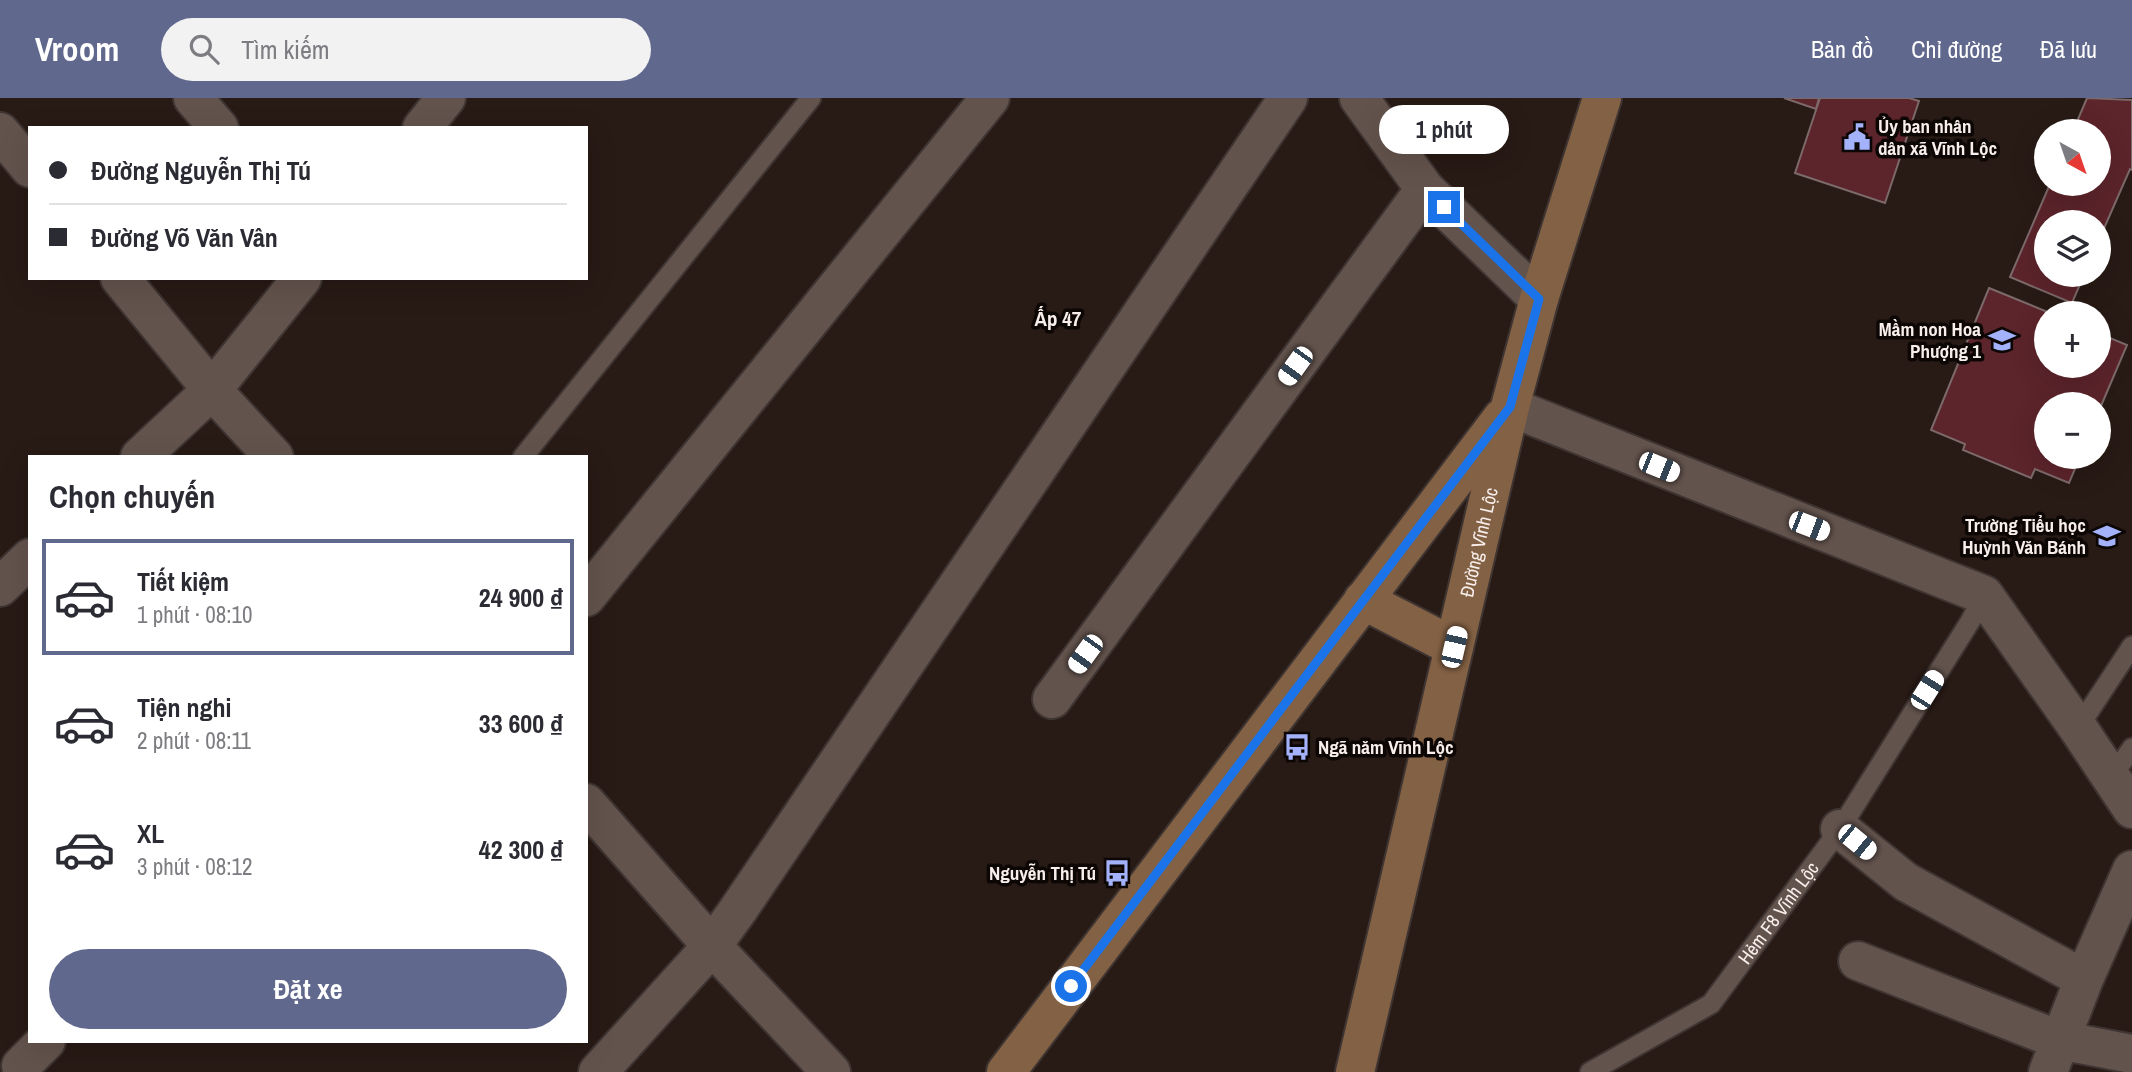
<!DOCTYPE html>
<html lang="vi">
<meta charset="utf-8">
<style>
body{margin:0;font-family:"Archivo Narrow",sans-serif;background:#f2f2f3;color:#2b2b33;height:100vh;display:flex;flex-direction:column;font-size:26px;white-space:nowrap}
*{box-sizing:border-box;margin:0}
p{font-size:23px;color:#7c7c81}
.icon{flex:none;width:38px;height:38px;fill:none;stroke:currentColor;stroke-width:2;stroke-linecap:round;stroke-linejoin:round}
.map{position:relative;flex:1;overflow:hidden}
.panel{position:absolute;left:28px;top:357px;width:560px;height:588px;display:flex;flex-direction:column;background:#fff;border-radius:0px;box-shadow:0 7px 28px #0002}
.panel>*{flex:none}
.top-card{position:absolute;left:28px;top:28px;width:560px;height:154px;border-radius:0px;box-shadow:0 7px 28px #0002;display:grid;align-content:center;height:154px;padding:0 21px;background:#fff}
.needle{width:46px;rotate:140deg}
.tools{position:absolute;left:2034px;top:21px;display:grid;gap:14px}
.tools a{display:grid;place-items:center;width:77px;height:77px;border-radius:50%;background:#fff;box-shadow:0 7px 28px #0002;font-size:35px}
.end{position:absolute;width:32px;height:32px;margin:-16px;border:9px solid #1a73e8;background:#fff;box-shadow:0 0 0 4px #fff}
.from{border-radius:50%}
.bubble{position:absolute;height:49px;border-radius:24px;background:#fff;box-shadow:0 7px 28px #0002;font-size:23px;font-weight:700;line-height:49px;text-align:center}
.car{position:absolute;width:21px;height:42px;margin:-21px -10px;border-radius:9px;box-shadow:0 0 5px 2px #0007;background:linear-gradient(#fff 24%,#345 0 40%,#fff 0 76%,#345 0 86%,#fff 0)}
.top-card b{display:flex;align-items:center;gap:24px;height:66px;font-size:26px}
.top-card b+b{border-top:2px solid #e1e1e2}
.top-card i{width:18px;height:18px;background:#2b2b33}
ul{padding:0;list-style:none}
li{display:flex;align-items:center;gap:21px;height:116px;margin:0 14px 10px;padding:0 7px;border:4px solid transparent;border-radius:0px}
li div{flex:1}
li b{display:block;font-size:26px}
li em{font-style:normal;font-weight:700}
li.on{border-color:#61688d}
li>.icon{width:63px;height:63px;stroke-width:1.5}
h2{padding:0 21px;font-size:32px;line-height:84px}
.action{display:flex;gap:14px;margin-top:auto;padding:14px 21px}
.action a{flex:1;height:80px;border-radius:42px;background:#61688d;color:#fff;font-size:28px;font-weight:700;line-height:80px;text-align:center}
header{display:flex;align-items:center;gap:42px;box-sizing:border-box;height:98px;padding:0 35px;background:#61688d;color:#fff}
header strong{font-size:33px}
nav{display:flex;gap:38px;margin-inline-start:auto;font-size:24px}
.search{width:490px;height:63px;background:#f2f2f3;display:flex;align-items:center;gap:18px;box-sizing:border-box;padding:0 24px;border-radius:38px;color:#7c7c81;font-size:26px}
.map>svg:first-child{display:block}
.building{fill:#5c242b;stroke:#7c696a;stroke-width:2}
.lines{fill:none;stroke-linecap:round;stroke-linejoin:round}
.service-casing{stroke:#3e3431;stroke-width:23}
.minor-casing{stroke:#3e3431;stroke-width:42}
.tertiary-casing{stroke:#3e3431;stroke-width:42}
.secondary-casing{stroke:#3e3431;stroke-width:42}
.service{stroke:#63534d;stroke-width:19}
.minor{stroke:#63534d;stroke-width:38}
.tertiary{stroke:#63534d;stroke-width:38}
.secondary{stroke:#836144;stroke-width:38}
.route{stroke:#1a73e8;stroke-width:9}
.labels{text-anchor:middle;stroke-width:7;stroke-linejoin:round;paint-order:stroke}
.poi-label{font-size:19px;font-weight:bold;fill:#f8eeeb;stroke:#0c0705;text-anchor:end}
.street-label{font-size:19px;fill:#f8eeeb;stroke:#0c0705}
.neighbourhood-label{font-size:21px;font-weight:bold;fill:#f8eeeb;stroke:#0c0705}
</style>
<header>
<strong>Vroom</strong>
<div class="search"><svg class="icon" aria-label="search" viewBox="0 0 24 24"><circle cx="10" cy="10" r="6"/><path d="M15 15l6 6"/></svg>Tìm kiếm</div>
<nav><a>Bản đồ</a><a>Chỉ đường</a><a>Đã lưu</a></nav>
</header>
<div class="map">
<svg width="2132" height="974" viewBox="0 0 2132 974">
<rect width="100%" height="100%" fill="#281a15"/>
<path class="building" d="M1784,0H1819L1816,11Z
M1820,0H1909L1919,3L1885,105L1795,75Z
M2087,0L2132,2V72L2130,71L2098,144V124H2046V177H2084L2072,205L2010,179L2050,86H2098V33H2073Z
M1989,190L2050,215H2046V268H2098V235L2127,247L2098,315V306H2046V359H2080L2069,385L2035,371L2031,380L1963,352L1965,346L1931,332Z"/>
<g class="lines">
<defs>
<g id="service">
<path d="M523,359L811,0"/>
<path d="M2078,630L2132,548"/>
<path d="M2111,680L2132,650"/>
<path id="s1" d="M1590,974L1711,906L1840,731L1971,522L1984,497"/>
</g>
<path id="minor" d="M193,0L219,30
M422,30L446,0
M0,34L30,70
M120,180L212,292L274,359
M1510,309L1984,497L2078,630L2132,711
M140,359L212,292L302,180
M0,489L30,460
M586,499L990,0
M1052,601L1425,91
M586,705L712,848L831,974
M1840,731L1906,784L2084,881
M1858,863L2059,942L2132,956
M21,968L46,943
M598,974L712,848L738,812L1288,0
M2048,974L2084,881L2132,772"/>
<path id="tertiary" d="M1359,0L1425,91L1539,201"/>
<g id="secondary">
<path d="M1363,502L1454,549"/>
<path d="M1006,974L1502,320"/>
<path id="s2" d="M1355,974L1510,309L1539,201L1602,0"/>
</g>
</defs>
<use href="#service" class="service-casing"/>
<use href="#minor" class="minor-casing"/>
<use href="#tertiary" class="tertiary-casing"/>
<use href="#secondary" class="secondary-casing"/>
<use href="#service" class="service"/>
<use href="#minor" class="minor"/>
<use href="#tertiary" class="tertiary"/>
<use href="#secondary" class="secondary"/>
</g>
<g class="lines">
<path class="route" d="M1071,888L1510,309L1539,201L1444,109"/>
</g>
<defs>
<symbol id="civic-bare" viewBox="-9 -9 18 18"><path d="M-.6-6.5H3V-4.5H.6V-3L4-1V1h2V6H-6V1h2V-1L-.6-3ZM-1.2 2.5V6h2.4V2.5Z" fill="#a4b2fc" stroke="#0c0705" stroke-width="2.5" paint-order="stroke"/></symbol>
<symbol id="school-bare" viewBox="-9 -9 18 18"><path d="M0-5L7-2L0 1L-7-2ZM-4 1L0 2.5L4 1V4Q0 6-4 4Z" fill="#a4b2fc" stroke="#0c0705" stroke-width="2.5" paint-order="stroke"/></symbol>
<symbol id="bus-bare" viewBox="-9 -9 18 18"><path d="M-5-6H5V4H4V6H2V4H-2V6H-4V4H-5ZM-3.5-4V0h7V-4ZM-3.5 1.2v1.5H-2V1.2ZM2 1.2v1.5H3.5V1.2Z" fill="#a4b2fc" stroke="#0c0705" stroke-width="2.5" paint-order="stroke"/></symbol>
</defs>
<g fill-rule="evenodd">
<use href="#civic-bare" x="1838" y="20" width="38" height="38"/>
<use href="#school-bare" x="1983" y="223" width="38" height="38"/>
<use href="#school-bare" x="2088" y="419" width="38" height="38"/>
<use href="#bus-bare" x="1278" y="630" width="38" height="38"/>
<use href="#bus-bare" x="1098" y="756" width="38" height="38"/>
</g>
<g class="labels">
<g class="poi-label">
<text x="1878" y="35" text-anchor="start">Ủy ban nhân<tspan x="1878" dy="22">dân xã Vĩnh Lộc</tspan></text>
<text x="1981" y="238">Mầm non Hoa<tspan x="1981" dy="22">Phượng 1</tspan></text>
<text x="2086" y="434">Trường Tiểu học<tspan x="2086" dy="22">Huỳnh Văn Bánh</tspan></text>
<text x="1318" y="656" text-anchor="start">Ngã năm Vĩnh Lộc</text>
<text x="1096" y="782">Nguyễn Thị Tú</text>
</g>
<g class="street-label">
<text dy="7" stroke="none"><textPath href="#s2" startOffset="544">Đường Vĩnh Lộc</textPath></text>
<text dy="7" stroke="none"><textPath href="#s1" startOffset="252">Hẻm F8 Vĩnh Lộc</textPath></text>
</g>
<g class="neighbourhood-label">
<text x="1058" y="228">Ấp 47</text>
</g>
</g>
</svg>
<div class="tools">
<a><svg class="needle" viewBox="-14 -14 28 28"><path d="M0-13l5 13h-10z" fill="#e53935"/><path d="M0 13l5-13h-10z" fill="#7c7c81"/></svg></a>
<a><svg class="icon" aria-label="layers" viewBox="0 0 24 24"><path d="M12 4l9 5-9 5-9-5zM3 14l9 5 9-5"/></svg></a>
<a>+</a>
<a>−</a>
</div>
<i class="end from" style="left:1071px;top:888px"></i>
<i class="end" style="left:1444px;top:109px"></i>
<div class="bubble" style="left:1379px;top:7px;width:130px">1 phút</div>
<i class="car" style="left:1295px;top:268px;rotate:216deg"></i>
<i class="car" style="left:1659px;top:369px;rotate:112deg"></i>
<i class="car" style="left:1809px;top:428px;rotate:111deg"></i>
<i class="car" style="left:1454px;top:549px;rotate:13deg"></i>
<i class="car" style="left:1085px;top:556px;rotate:216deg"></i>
<i class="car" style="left:1927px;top:592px;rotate:32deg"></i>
<i class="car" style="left:1857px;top:744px;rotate:129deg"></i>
<div class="top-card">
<b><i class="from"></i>Đường Nguyễn Thị Tú</b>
<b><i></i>Đường Võ Văn Vân</b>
</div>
<section class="panel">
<h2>Chọn chuyến</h2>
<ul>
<li class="on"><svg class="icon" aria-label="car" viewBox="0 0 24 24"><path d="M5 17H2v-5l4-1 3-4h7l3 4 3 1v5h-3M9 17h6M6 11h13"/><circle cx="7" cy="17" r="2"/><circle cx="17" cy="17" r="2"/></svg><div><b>Tiết kiệm</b><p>1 phút · 08:10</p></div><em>24 900 ₫</em></li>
<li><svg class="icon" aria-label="car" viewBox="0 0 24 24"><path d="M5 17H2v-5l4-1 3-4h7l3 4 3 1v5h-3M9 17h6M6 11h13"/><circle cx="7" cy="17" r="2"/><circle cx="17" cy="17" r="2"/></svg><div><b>Tiện nghi</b><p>2 phút · 08:11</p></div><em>33 600 ₫</em></li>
<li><svg class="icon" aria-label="car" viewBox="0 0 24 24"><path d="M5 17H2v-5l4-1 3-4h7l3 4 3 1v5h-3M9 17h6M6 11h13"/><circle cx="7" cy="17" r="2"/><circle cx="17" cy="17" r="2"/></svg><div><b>XL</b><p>3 phút · 08:12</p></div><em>42 300 ₫</em></li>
</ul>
<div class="action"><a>Đặt xe</a></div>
</section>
</div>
